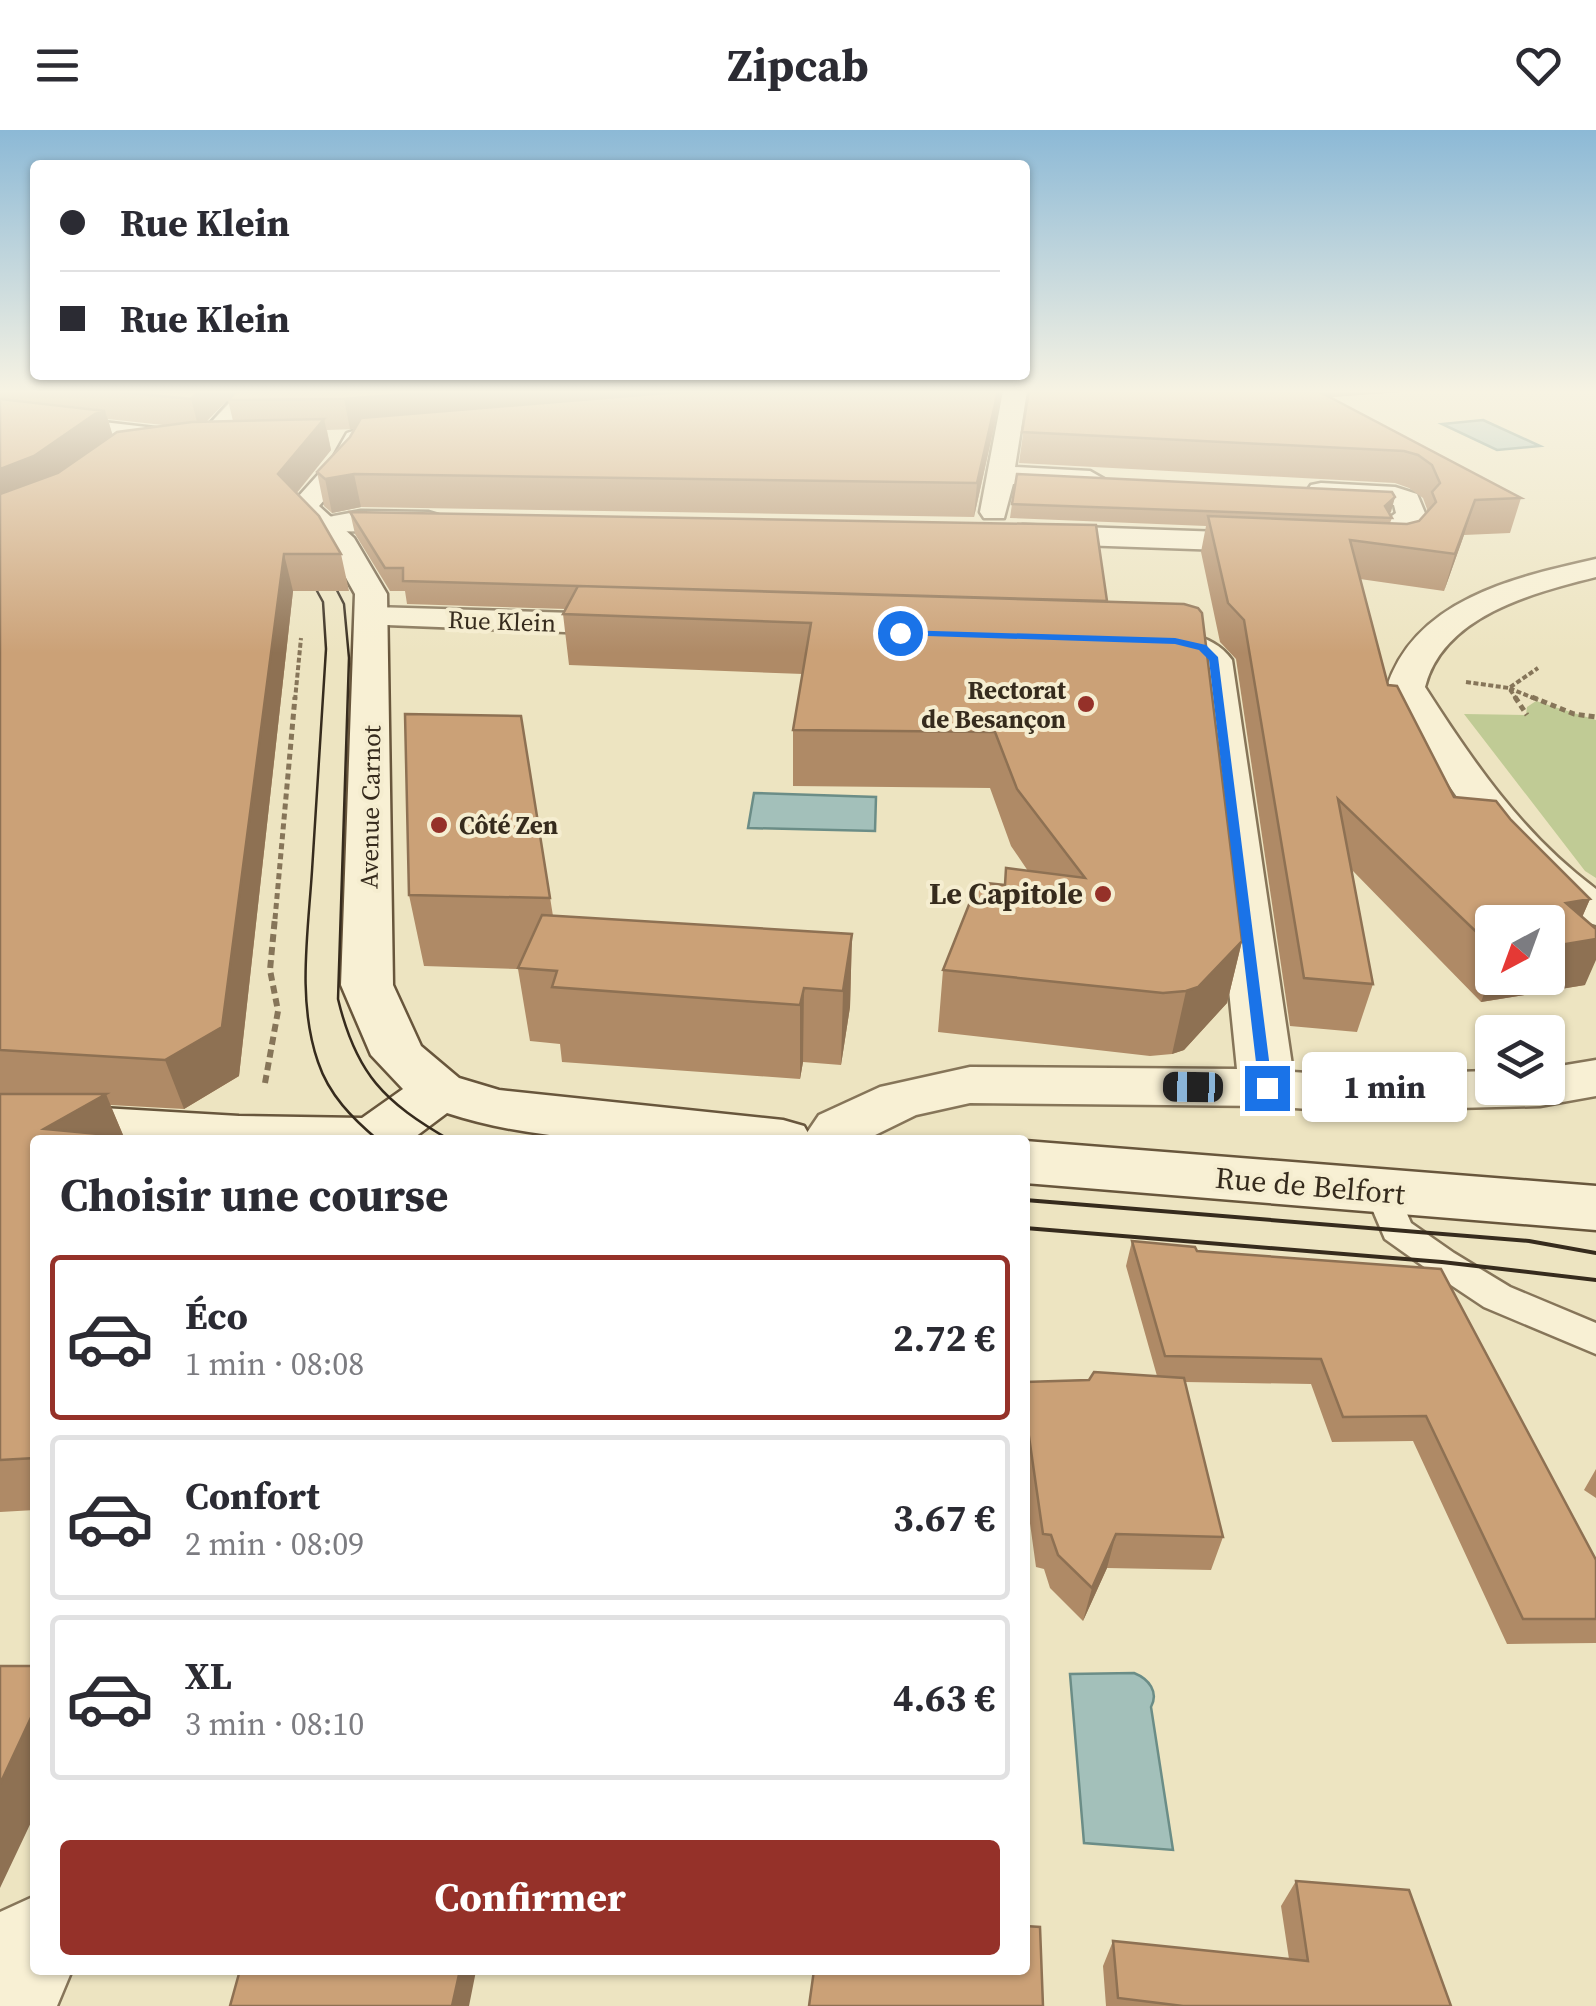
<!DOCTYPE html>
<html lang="fr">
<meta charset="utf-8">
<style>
body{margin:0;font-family:"Source Serif 4",serif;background:#f7f7f7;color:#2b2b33;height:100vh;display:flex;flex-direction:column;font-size:38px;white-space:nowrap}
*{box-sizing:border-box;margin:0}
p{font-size:32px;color:#7c7c81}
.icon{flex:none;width:55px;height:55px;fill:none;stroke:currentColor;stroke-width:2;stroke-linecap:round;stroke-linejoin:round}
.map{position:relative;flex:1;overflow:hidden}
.details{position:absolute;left:30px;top:1005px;width:1000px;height:840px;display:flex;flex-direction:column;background:#fff;border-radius:10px;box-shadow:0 2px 8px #0004}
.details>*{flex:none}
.top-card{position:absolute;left:30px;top:30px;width:1000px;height:220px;border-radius:10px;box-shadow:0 2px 8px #0004;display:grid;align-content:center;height:220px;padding:0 30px;background:#fff}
.needle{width:65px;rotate:221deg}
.controls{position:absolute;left:1475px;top:775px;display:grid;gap:20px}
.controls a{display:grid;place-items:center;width:90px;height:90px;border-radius:10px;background:#fff;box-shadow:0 2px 8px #0004;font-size:50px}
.end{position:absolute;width:45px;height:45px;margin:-22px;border:12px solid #1a73e8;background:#fff;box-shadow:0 0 0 5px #fff}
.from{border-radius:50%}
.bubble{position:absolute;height:70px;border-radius:10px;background:#fff;box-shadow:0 2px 8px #0004;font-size:32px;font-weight:700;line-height:70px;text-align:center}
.car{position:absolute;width:30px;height:60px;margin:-30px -15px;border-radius:12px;box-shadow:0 0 8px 2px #0007;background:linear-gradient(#222 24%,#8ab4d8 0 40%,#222 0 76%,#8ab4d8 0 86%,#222 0)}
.top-card b{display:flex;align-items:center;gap:35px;height:95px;font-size:38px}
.top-card b+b{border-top:2px solid #e1e1e2}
.top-card i{width:25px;height:25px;background:#2b2b33}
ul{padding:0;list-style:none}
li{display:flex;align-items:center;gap:30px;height:165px;margin:0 20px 15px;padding:0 10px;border:5px solid #e1e1e2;border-radius:10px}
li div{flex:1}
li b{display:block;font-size:38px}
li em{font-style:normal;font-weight:700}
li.on{border-color:#953129}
li>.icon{width:90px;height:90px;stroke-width:1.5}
h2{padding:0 30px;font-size:45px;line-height:120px}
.button{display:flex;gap:20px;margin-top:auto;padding:20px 30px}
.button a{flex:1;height:115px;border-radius:10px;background:#953129;color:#fff;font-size:40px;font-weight:700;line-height:115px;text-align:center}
header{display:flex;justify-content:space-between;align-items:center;height:130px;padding:0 30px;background:#fff;font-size:45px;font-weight:700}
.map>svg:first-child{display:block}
.green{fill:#c0cb95}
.water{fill:#a3c0ba;stroke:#6b8d87;stroke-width:2.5}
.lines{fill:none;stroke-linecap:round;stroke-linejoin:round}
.service-casing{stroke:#867559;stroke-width:5}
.minor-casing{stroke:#867559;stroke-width:5}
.secondary-casing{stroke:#68563c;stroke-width:5}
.path-far2{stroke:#867559;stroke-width:4;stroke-dasharray:5 2.5;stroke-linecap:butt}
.path-far1{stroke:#867559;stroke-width:5;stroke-dasharray:6 4;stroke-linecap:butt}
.path{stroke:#867559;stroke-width:6;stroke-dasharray:8 5;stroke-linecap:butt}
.service{fill:#f8f0d4;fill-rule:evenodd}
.minor{fill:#f8f0d4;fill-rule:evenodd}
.secondary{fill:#f8f0d4;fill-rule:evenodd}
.tram-far1{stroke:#362b1d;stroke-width:2.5}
.tram{stroke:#362b1d;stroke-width:4}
.wall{fill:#af8a66;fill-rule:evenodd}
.shaded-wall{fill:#8e7153}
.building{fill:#cba177;stroke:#8e7153;stroke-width:2.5}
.route{fill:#1a73e8}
.poi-dot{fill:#953129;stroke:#f5edd0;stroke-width:4}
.labels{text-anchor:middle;stroke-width:8;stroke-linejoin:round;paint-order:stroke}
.far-street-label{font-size:25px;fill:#362b1d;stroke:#f5edd0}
.far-poi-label{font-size:25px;font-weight:bold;fill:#362b1d;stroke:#f5edd0;text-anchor:end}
.poi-label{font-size:30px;font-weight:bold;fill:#362b1d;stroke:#f5edd0;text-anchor:end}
.street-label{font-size:30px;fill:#362b1d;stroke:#f5edd0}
</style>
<header><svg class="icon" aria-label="menu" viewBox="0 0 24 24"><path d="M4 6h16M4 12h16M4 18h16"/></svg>Zipcab<svg class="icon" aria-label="heart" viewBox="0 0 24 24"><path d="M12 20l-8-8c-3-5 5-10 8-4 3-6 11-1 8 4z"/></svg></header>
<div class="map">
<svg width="1596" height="1876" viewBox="0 0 1596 1876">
<rect width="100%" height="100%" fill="#ede4c1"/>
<path class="green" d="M1536,571L1596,590V748L1585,741L1464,584L1526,585L1527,577Z"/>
<path class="water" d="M1483,290L1540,316L1497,320L1442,294Z
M754,663L876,667L875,701L748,698Z
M1134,1543C1149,1549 1159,1562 1151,1577L1173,1720L1084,1713L1070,1544Z"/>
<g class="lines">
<defs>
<path id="service" d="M1382,1050L1394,1054L1411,1093L1454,1123L1510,1157L1596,1193V1224L1484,1177L1430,1141L1385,1109L1365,1062L1370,1054Z"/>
<path id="minor" d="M241,261H266L215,317L160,323L147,315L160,307L199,305Z
M1003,261H1027L1015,337L1090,341L1104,349L1100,355L1013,354L1004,388H984L980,382Z
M1321,353L1395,357L1417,364L1427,388L1417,395L1423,404L1408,423L1397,426L1023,413L1012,410L1008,404L1012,398L1023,395L1389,408L1393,403L1385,391L1396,383L1394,375L1311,367L1307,361L1311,355Z
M361,381L428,382L438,385L443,391L438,397L428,400L312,402L307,396L312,390Z
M1596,429V447C1532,463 1443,486 1425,557C1473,632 1523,705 1596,759V795C1516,775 1428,625 1387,557C1415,469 1516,447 1596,429Z
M373,477L640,485L652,488L657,495L652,502L640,505L361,494L356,487L361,480Z
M1136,500C1169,500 1211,500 1232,530L1293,942L1336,945L1492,941V958H1548V938L1596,930V966L1540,976L1336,981L1267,976L970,973L916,985L865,1010H802L819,985L880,957L970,937L1237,939L1196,533L1177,523L1124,517L1119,510L1124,503Z
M35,1766V1840H72L57,1876H0V1782Z"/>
<path id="secondary" d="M0,280L198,303L211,311L198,319L0,294Z
M356,300L369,308L353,337L319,376L354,408L387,464L393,855L421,916L459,948L499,960L783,990L804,996L812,1010C691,1010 563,1021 447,983L411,1010H0V972L239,986L362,988L403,959L371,925L341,855L355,464L330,419L289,377L333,328L347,303Z
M1025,1011L1596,1056V1100L1025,1053Z"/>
</defs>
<use href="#service" class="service-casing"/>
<use href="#minor" class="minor-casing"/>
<use href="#secondary" class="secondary-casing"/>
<path class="path-far2" d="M1466,552L1509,558L1538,538
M295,570L301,508
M1517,570L1509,558L1538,570"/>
<path class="path-far1" d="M1515,567L1527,585
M1532,567L1574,584L1596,587
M275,789L295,567"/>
<path class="path" d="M265,953L278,881L270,840L275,787"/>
<use href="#service" class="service"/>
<use href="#minor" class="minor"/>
<use href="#secondary" class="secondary"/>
<path class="tram-far1" d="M191,313L237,261
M325,437L344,474L349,528L338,869C356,944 384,972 450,1010
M305,439L323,472L326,519C321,593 317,667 312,741C308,803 297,872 318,932C329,965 352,988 378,1010"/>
<path class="tram" d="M1025,1070L1529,1111L1596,1123
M1025,1098L1442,1132L1596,1150"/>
</g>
<path class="wall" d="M0,261H236L207,291H233L228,270L237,261H1002L974,387L361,377L332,383L324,376L317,342L350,307L355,299L327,300L331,320L297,363L341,424L349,461H293L239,946L184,979L110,975L124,1007L35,1010V1380L0,1382ZM108,289L163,295L112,305Z
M1029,261H1414L1330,267L1521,368L1510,403L1464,405L1444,461L1360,449L1388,555L1454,667L1511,690L1590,769L1582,787L1585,855L1481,872L1352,740L1373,854L1357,902L1290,896L1236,529L1220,512L1201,422L1206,396L1010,388L1012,374L1395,367L1389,384L1392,388L1390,393L1407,394L1419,391L1426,383L1427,379L1423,368L1409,358L1395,353L1019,333ZM1492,792L1548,848H1492Z
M350,382L1107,472L1242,811L1227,873L1184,920L1172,924L1150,926L938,902L943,840L1005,755L1028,741L1011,716L990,658L793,656V600L803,544L569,535L563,484L566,479L407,474L405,461H390L355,404Z
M521,586L553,786L852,804L850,877L841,935L803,932L800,949L562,932L560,914L530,911L518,839L424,836L409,765Z
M1132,1111L1197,1121L1441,1139L1596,1430V1513L1507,1514L1413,1311L1332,1312L1311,1254L1185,1252L1223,1407L1211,1440L1107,1438L1083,1491L1050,1458L1044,1439L1036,1437L1025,1357V1252L1089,1250L1157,1246L1126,1136Z
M1596,1339V1368L1584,1360Z
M1296,1751L1451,1876H1106L1103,1836L1113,1811L1289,1829L1281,1776Z"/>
<path class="shaded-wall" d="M200,261H236L199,299L191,269Z
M444,261H789L350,299L344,269Z
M998,261H1002L974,387L977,353Z
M1280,261H1414L1278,271Z
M105,281L115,312L0,377V339L95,284Z
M324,289L331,320L285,377L278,344Z
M354,344L361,377L332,383L325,349Z
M1395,367L1391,382L1384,388L1385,376Z
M1475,370L1464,405L1444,461L1455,424Z
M284,424L293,461L239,946L184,979L165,930Z
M1590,769L1571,813L1596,809V830L1585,855L1481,872L1492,843V848H1548V817L1566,773Z
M852,804L850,877L841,935L843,861Z
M1242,811L1227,873L1184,920L1172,924L1186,861Z
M804,858L803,932L800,949V875Z
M106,964L125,1010L44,999Z
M1116,1404L1107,1438L1083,1491L1092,1458Z
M35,1579V1684L0,1758V1654Z
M460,1840L476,1841L469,1876H452Z"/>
<path class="building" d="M111,261H200L191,269Z
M237,261H444L344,269L228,270Z
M690,261H998L977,353L354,344L325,349L317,342L350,307L361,288Z
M1029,261H1318L1521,368L1475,370L1455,424L1350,410L1388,555L1397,556L1454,667L1496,671L1511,690L1590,769L1566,773L1596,799V809L1548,817V792H1492V817L1338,669L1373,854L1304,848L1244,490L1228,473L1208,386L1407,394L1419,391L1436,372L1432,362L1440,353L1432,335L1418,325L1404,321L1022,302Z
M0,269L105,281L95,284L34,326L0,339Z
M324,289L278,344L319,386L341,424H284L222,897L165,930L0,920V364L58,343L117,302L192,292Z
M1017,344L1392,362L1395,367L1385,376L1392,388L1012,374Z
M350,382L1096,395L1107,471L403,451V438H385Z
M578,456L1184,474L1198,478L1202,483L1242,811L1198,857L1186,861L1163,863L943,840L978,752L1005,755L1006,738L1085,748L1017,659L995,602L793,600L811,493L563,484Z
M405,584L521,586L550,768L409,765Z
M542,785L852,804L843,861L804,858L800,875L552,857L557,841L518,838Z
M0,964H106L44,999L162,1010H35V1328L0,1330Z
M1132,1111L1195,1117L1197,1121L1441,1139L1596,1430V1489H1523L1426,1286L1343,1287L1321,1229L1165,1226Z
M1094,1242L1184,1248L1223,1407L1116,1404L1092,1458L1058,1425L1051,1405L1043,1404L1025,1279V1252L1089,1250Z
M0,1536H35V1579L0,1654Z
M1296,1751L1409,1760L1451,1876H1183L1118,1868L1113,1811L1308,1831Z
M1025,1796L1040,1797L1043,1876H809L814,1840H1025Z
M240,1840H460L452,1876H230Z"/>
<linearGradient id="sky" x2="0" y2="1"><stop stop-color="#8cb9d6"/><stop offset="0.5" stop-color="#f7f3e3"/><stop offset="1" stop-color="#f7f3e3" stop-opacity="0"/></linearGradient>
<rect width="1596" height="523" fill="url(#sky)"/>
<path class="route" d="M900,500L1175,508L1206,515L1218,527L1273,962L1267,963L1259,958L1209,530L1199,520L1175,514L897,505Z"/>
<g class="poi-dot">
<circle cx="1086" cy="574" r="10"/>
<circle cx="439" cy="695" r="10"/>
<circle cx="1103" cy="764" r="10"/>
</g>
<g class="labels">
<g class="far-street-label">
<text transform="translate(502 491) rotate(2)" y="9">Rue Klein</text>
<text transform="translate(370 677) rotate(-89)" y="9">Avenue Carnot</text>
</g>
<g class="far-poi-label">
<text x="1066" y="569">Rectorat<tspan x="1066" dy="29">de Besançon</tspan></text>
<text x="459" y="704" text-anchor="start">Côté Zen</text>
</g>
<g class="poi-label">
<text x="1083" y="774">Le Capitole</text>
</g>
<g class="street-label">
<text transform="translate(1310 1056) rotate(5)" y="10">Rue de Belfort</text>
</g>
</g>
</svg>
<div class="controls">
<a><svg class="needle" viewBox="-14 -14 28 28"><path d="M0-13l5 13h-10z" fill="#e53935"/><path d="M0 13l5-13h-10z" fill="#7c7c81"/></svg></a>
<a><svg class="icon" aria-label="layers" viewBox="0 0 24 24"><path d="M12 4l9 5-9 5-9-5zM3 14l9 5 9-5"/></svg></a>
</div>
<i class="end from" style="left:900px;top:503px"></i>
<i class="end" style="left:1267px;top:958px"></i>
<div class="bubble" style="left:1302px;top:922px;width:165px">1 min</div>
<i class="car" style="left:1193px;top:957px;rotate:271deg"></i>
<div class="top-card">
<b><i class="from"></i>Rue Klein</b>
<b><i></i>Rue Klein</b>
</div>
<section class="details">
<h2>Choisir une course</h2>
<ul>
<li class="on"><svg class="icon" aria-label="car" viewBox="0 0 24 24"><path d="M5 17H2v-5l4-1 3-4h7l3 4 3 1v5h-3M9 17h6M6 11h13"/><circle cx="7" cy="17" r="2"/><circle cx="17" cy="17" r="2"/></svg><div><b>Éco</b><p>1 min · 08:08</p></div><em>2.72 €</em></li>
<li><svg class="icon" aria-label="car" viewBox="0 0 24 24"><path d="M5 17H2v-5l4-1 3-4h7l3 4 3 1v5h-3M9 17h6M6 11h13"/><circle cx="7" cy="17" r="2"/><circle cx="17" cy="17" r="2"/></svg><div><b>Confort</b><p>2 min · 08:09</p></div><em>3.67 €</em></li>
<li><svg class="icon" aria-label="car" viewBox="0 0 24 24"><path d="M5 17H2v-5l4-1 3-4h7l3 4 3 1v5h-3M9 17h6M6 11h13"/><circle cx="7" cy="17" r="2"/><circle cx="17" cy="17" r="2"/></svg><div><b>XL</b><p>3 min · 08:10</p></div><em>4.63 €</em></li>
</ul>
<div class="button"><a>Confirmer</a></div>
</section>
</div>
